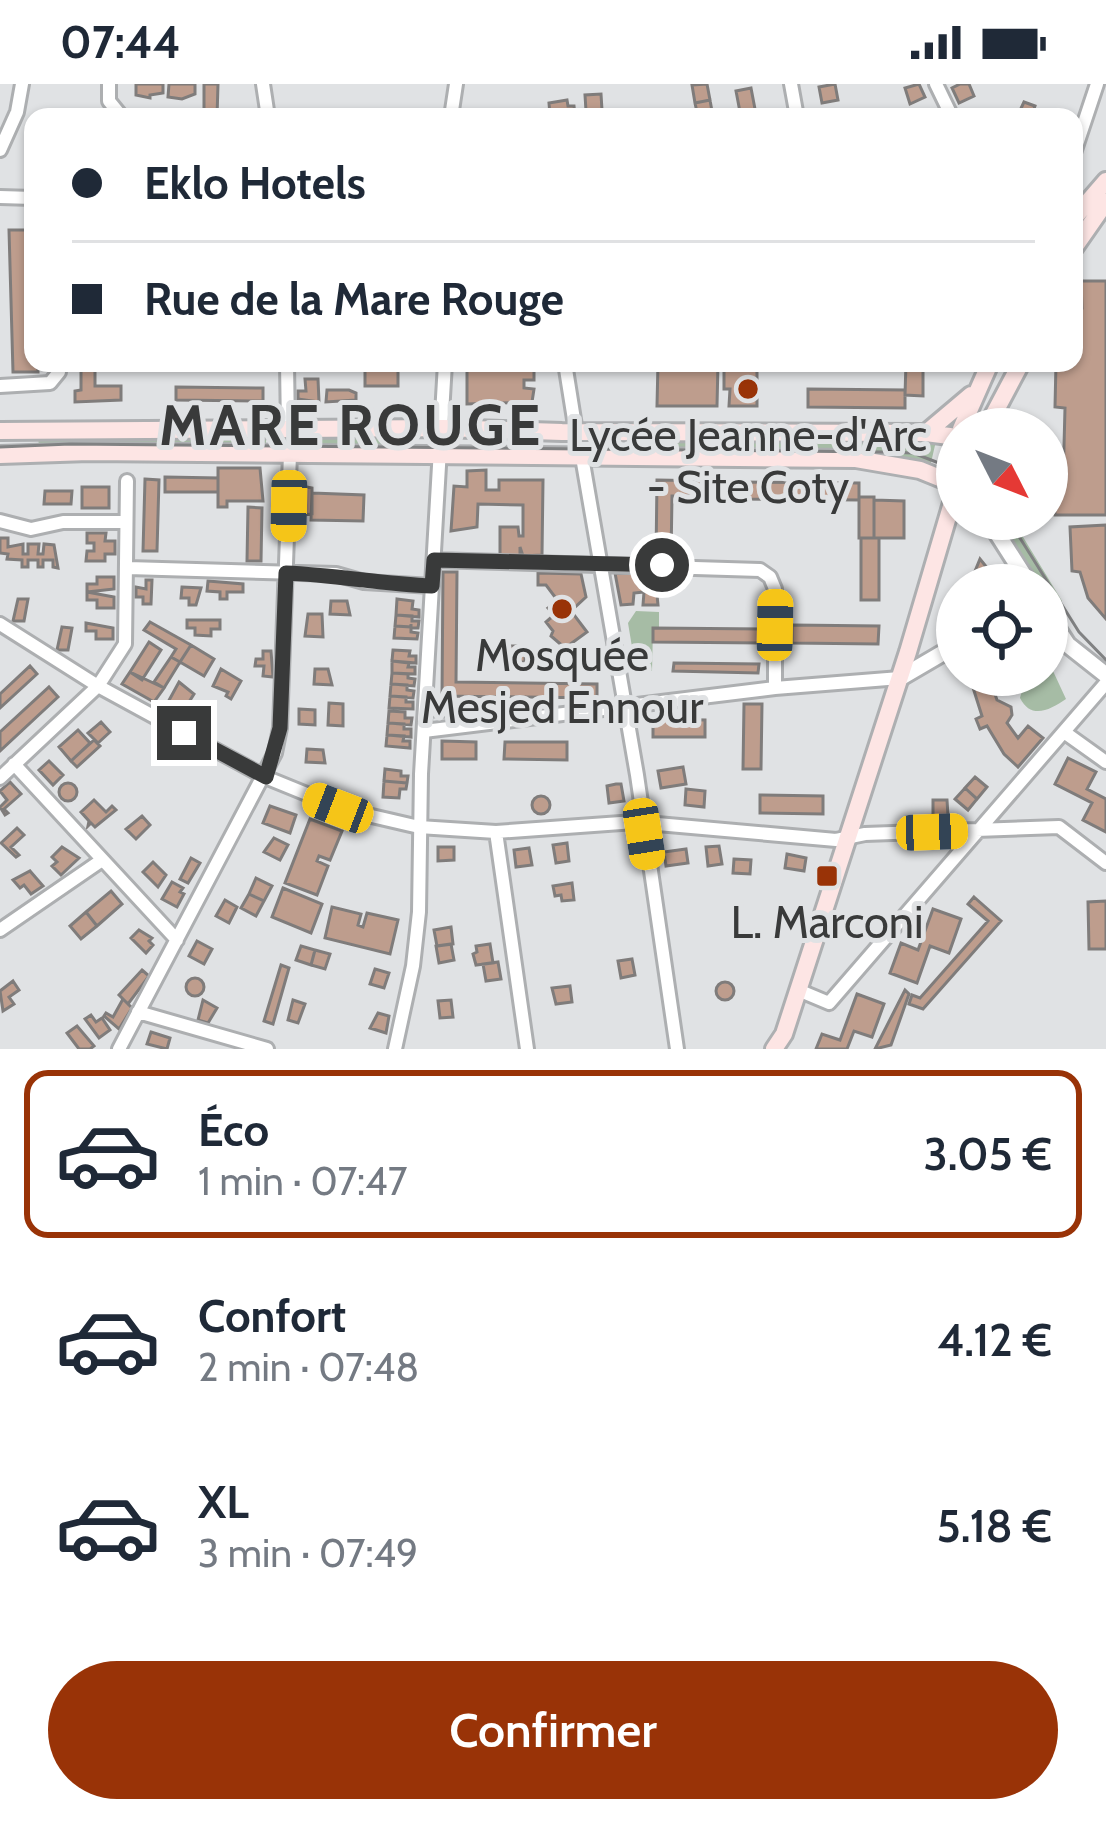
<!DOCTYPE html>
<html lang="fr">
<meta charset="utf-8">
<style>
body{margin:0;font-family:Cabin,sans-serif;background:#f2f2f3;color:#1f2937;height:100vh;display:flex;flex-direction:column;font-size:45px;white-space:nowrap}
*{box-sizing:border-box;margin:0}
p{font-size:39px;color:#747a83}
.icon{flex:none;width:66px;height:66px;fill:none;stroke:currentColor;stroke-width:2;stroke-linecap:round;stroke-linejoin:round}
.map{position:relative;height:965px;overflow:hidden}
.panel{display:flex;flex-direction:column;background:#fff;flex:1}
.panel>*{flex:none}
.banner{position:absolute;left:24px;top:24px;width:1059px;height:264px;border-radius:24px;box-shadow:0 3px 9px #0004;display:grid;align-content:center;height:264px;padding:0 48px;background:#fff}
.needle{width:78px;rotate:132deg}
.tools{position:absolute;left:936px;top:324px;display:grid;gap:24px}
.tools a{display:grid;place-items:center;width:132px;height:132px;border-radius:50%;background:#fff;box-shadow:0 3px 9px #0004;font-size:60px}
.end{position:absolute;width:54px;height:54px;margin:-27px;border:15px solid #393a3a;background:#fff;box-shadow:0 0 0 6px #fff}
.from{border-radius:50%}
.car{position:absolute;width:36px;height:72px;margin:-36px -18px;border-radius:15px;box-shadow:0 0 9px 3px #0007;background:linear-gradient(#f5c518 24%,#345 0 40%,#f5c518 0 76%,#345 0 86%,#f5c518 0)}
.banner b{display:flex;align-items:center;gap:42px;height:114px;font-size:45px}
.banner b+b{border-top:3px solid #e0e1e3}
.banner i{width:30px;height:30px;background:#1f2937}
ul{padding:21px 0 0;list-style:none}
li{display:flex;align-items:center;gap:36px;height:168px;margin:0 24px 18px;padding:0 24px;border:6px solid transparent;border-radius:24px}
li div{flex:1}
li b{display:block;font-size:45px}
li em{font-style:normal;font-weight:600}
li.selected{border-color:#993307}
li>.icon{width:108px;height:108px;stroke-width:1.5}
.cta{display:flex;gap:24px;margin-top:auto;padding:24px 48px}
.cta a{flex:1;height:138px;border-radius:72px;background:#993307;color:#fff;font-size:48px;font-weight:600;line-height:138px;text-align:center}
.status{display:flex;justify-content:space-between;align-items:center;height:84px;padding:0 60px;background:#fff;direction:ltr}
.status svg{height:33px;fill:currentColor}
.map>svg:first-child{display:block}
.green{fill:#a6bca5}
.building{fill:#be9d8d;stroke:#7f7c7b;stroke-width:3}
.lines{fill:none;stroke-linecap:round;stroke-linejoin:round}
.minor-casing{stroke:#adafb1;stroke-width:18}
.tertiary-casing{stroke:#adafb1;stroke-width:21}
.secondary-casing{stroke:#adafb1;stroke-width:22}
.minor{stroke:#fff;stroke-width:12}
.tertiary{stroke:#fff;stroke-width:15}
.secondary{stroke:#fde5e4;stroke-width:16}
.tram{stroke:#818283;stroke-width:3}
.route{stroke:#393a3a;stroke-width:15}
.poi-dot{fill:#993307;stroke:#e0e2e4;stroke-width:4.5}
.labels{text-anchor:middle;stroke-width:10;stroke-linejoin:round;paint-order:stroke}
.poi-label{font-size:45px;fill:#393a3a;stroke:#e0e2e4}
.district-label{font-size:57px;font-weight:bold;letter-spacing:3px;fill:#393a3a;stroke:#e0e2e4}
</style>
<div class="status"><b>07:44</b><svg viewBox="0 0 49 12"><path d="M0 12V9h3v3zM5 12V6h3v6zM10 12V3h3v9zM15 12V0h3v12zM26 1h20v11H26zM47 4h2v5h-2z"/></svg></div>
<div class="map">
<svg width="1106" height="965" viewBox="0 0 1106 965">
<rect width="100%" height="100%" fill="#e0e2e4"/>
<path class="green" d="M38,350L266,351V365L39,364Z
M275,351H413L412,367L274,365Z
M656,352L936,357L930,383L890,372L859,371L656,369Z
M993,435H1012L1062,517L1048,526L1047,501H1033Z
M636,527L659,528V544L653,545L652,587H636L628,539Z
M1053,587L1066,615C1050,626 1031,636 1020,614C1025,595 1039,591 1053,587Z"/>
<path class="building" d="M136,0H163V9L150,11V14L136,11Z
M169,0H195V10L182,15L168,13Z
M204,0H218L217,33H204Z
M707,0L710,16L695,19L692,1Z
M835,0L838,16L822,19L819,3Z
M919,0L925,13L910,20L905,4Z
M960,0H969L974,12L959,19L952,4Z
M751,4L755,25L740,28L736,7Z
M601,10L602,26L586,27L585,11Z
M567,16L568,22H574L575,32L550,31L549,19Z
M710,16L713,33H698L695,19Z
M1024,18L1035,22L1033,28L1049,33H1017Z
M9,146H33V279H38V288H13Z
M1081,197H1106V431H1055L1054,400H1063L1065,324L1055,323L1056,279H1074V224H1082Z
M81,279H95V302H121V316L75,318V307L81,306Z
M365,279H398V302H365Z
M484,279L534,280V296H524V304L534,305L532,318L467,320V282Z
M658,279H718L717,322H657Z
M724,279H757V322H729L730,305H724Z
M906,279H923V312L905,311Z
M305,295H318L319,318L298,315V307H306Z
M176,303L263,304V317L176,316Z
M808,305L905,306V324L808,323Z
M327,306H349L356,309V316L326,318Z
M218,384H260L263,417H227V423H218Z
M486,386V406H499V396H543L542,471L523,472L520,463V472L500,473V443H518L519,452H523V421L478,420L477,443L451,447L454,402L467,403V387Z
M165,393L218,394V408H165Z
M145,395L159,396L157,467H143Z
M657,396L708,397L707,412H672L671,473H656Z
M739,398L859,399V416L739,415Z
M296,401L312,404V430L295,432Z
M82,403H109V424H82Z
M45,407H72L71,420H44Z
M312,409L364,411L363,437L311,436Z
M859,413H874V454H859Z
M874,416L904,417V454H874Z
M248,423L262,424L261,477H247Z
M1106,441V535L1088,514L1080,488L1072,487L1070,443Z
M87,449H106L105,457H115V470H105V477H86L87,467H94V459H87Z
M0,454H8V463L23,460V470H28V460H39L38,470H43L44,460L54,461L58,484L53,483V476H43V483H38V476H28V483H22V476L7,475L8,470L0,469Z
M861,454H879V516H861Z
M980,475L1001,501H979L981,496L973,492Z
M443,488H457L456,598L597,600V614L442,612Z
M538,489L581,490L586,513L571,527L587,548L565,564L551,552L553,547L546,538L554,531L548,524L558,517L546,501H538Z
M615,489L667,490V501H656L658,521H643L644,508L634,509L633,520L621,521Z
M97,493H114V505L87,508V500H97Z
M146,496H152L151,520H143V513H136V503L146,505Z
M208,497L243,500V508H227V515H220V508L207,507Z
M182,503L201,504L196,521H189V514H181Z
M87,508L114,513V524H97V516H87Z
M18,515H28L24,537H13Z
M397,515L413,517L412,525L419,526V533L396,531Z
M331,517H347L350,531L330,530Z
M308,530H322L323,553L305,552Z
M396,531L412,532V537H419L418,544H411V540V543L395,542Z
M187,536H220V545H211V552L195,551V544H187Z
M150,538L191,561L180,578L171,573L176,565L144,546Z
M86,539L113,544V555H96V547H86Z
M792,541L879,542L878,560L792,559Z
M395,542L411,543V548L418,549L417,555L394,554Z
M62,543L72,544L68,566H57Z
M653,544L763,545V559L653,558Z
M149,558L161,566L142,596L130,588Z
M191,561L214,575L204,592L180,578Z
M506,562H525V578H506Z
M393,566L410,567L409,572H416V579L392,577Z
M263,567H271L273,593L263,592L264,582H255L256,575H263Z
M171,573L180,578L164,604L154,598Z
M392,577L409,579L408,583H415V590L392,589Z
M674,579L759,580L758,589L673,587Z
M30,582L37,590L0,624V610Z
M221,585L241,597L231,615L226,612L228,608L213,602Z
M315,585H328L332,601L314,600Z
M130,588L164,604L154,618L122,600Z
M392,589L408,590V594L415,595L414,602L391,600Z
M969,591H1006V598L991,599L997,616L1011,623L1012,631L1007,639L1018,654L1028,642L1043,654L1018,683L1004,670L987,642L980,645L976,635L982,632Z
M179,598L194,610L182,629L167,620Z
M391,600L407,601V606L414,607L413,614L390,612Z
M49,603L58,613L0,667V648Z
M390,612L406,613V618H413V625L389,624Z
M329,619L343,620V642L328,641Z
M744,620H762L761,685H743Z
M299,625L315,626V641L299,640Z
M389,627L405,628V634H412L411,641L388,639Z
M653,635L705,636V653H653Z
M101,638L110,648L98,659L88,649Z
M388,639L404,640V645H411V653L387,651Z
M78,646L90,659L71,677L59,663Z
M387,651L404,652L403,657H410V664L386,662Z
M94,656L100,662L77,683L71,677Z
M442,657L476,658V675H442Z
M505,658H567V676L504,675Z
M307,665L323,666L325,679L306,678Z
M1068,674L1096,688L1087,705L1106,715V748L1083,736L1092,719L1055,700Z
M49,677L63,691L53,701L39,686Z
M683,683L686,700L661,704L658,687Z
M385,685L401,687V692H408L407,699L384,697Z
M975,693L987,703L977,715L965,704Z
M384,697L407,699L406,705H400L399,714L383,713Z
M10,698L21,710L4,725L8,729L5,731L0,723L7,716L0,707Z
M59 708a9 9 0 1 1 18 0a9 9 0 1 1-18 0Z
M616,700H621L624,717L609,719L607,702Z
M965,704L977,715L968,726L955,715Z
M686,705L705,707L704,723L685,721Z
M760,711L823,712V730L760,729Z
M532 721a9 9 0 1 1 18 0a9 9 0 1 1-18 0Z
M94,716L106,728L112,722L116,726L95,743L91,739L88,742L89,737L81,728Z
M933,716H947L948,732L933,733Z
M270,722L296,731L290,749L263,739Z
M142,732L150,741L136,755L126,745Z
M310,735L342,747L330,776L319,772L317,777L328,782L317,811L285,799Z
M17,744L24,751L11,763L19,771L16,773L1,759Z
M274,754L288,761L280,776L264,768Z
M567,759L569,777L556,779L553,761Z
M719,762L722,780L708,782L706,763Z
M62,763L79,774L61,791L52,782L57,778L52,773Z
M438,763H454V776L438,777Z
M529,764L532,781L516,783L514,766Z
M686,765L688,779L666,782L664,768Z
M787,770L806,774L804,787L785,784Z
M191,774L200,779L188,799L180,795Z
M734,775L751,776L750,790L733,789Z
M153,778L166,791L158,803L143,788Z
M30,787L43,802L31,810L24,801L20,804L13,796Z
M256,794L272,802L264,817L249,810Z
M172,798L183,804L180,808L184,810L177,823L162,815Z
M572,799L574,816L562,817L561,811L555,812L553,802Z
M283,804L322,820L311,849L272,833Z
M111,807L122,820L97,842L86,828Z
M249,810L264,817L256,832L241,824Z
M974,813L1001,837L923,925L909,920L912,911L920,914L988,837L968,820Z
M225,816L237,823L229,839L216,832Z
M1106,817V865H1089L1088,818Z
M332,823L361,830L358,841L363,843L367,829L398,836L390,870L325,854Z
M933,825L961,835L949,869L930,862L917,899L890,889L901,859L918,866Z
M86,828L97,842L81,855L70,842Z
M451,843L453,860L437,862L434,846Z
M139,846L152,854L149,857L153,861L146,869L131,854Z
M197,857L212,865L204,880L189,872Z
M451,860L454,876L439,879L436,862Z
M490,860L493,879L476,881L473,870L477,868L476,862Z
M301,862L315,866L311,881L296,876Z
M315,866L330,870L325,885L311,881Z
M632,875L635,891L621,894L618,877Z
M498,878L501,895L486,897L483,880Z
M281,881L289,884L273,940L264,937Z
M375,885L389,889L384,904L370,900Z
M142,886L149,892L128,920L119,911Z
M186 903a9 9 0 1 1 18 0a9 9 0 1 1-18 0Z
M13,897L19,906L9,913L14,920L3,927L0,907Z
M716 907a9 9 0 1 1 18 0a9 9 0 1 1-18 0Z
M570,902L572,918L556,920L552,904Z
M905,906L909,910L891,961L875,965Z
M857,910L884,920L872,953L854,947L847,965H816L822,950L840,956Z
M123,915L132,924L119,945L104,932L106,929L113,933Z
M203,916L217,924L208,939L198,936Z
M293,916L305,920L298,939L288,936Z
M451,916L453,933L440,934L438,917Z
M378,929L389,932L386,949L370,944Z
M91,931L96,938L102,934L110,946L99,954L85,935Z
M77,942L94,962L90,965H79L67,949Z
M151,948L170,954L167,965L147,960Z"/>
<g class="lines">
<defs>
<path id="minor" d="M109,0V17L122,33
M263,0L268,33
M791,0L797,33
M936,0L952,33
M451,33L456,0
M0,66L17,28L22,0
M1074,69L1097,0
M0,113L33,114
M287,279L288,346
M565,279L576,348
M0,302L50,299L59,288V279
M582,373L637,691L677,965
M0,437L31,445L63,438H125
M434,476L760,486L770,493L775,505V604
M128,484L336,490L364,498L432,502
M0,540L98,602L265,693L346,726L419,743L496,748L635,738L836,756L865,750L1059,743L1106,779
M425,625L517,628
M424,647L775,604L900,594
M1064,648L1106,678
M14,680L177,856
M0,694L98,602L125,560L127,397
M496,748L527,965
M0,846L102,776
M798,906L829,919L1106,599
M138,928L267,965
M119,965L275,669L280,644L290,370
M395,965L413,882L419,828L421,690L445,279"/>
<path id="tertiary" d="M988,435L1030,501
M1047,529L1068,561L1106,591
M900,594L941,570L957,566"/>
<path id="secondary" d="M1074,134L1106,97
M1074,164L1106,118
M961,345L990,279
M986,345L1021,279
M0,347L443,344L562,348L926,349L957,353
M926,349L971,311
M957,358L953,383L957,400
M0,371L89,368L856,375L920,386L957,401
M774,965L784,950L908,568L957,402"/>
</defs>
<use href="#minor" class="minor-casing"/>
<use href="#tertiary" class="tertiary-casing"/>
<use href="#secondary" class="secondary-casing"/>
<use href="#minor" class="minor"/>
<use href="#tertiary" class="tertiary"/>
<use href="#secondary" class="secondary"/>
<path class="tram" d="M0,363L70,360L884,368L913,369L957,386
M1008,435L1079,548L1106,576"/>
</g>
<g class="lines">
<path class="route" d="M184,649L266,693L280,644L286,489C336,491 382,500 432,502L434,476L662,481"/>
</g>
<g class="poi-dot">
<circle cx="748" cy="305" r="12"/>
<circle cx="562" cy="525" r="12"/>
<rect x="815" y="780" width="24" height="24" rx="6"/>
</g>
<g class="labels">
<g class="poi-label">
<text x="748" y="367">Lycée Jeanne-d'Arc<tspan x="748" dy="52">- Site Coty</tspan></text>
<text x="562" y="587">Mosquée<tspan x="562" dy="52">Mesjed Ennour</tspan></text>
<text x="827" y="854">L. Marconi</text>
</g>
<g class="district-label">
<text x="351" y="361">MARE ROUGE</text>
</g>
</g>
</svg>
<div class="tools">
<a><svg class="needle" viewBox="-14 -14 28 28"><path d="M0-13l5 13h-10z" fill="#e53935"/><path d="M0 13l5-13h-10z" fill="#747a83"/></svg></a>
<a><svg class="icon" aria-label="locate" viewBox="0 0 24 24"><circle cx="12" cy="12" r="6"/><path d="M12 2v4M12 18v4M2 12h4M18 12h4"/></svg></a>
</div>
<i class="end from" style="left:662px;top:481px"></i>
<i class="end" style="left:184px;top:649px"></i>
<i class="car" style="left:289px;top:422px;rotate:181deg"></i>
<i class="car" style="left:775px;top:541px;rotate:1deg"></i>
<i class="car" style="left:338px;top:724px;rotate:291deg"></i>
<i class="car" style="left:932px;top:748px;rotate:88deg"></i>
<i class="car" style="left:644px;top:750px;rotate:171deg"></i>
<div class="banner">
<b><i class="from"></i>Eklo Hotels</b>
<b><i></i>Rue de la Mare Rouge</b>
</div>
</div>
<section class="panel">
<ul>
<li class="selected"><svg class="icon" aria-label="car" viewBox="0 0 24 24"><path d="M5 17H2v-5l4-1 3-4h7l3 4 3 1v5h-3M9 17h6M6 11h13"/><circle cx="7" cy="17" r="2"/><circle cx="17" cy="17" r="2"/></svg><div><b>Éco</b><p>1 min · 07:47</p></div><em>3.05 €</em></li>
<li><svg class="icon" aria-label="car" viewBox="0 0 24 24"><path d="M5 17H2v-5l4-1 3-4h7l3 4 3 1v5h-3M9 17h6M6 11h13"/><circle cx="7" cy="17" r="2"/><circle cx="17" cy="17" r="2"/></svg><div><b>Confort</b><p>2 min · 07:48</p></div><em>4.12 €</em></li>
<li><svg class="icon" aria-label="car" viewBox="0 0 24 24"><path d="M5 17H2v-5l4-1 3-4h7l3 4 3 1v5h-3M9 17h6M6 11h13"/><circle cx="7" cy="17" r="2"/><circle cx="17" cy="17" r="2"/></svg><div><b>XL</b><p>3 min · 07:49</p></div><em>5.18 €</em></li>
</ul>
<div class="cta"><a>Confirmer</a></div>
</section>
